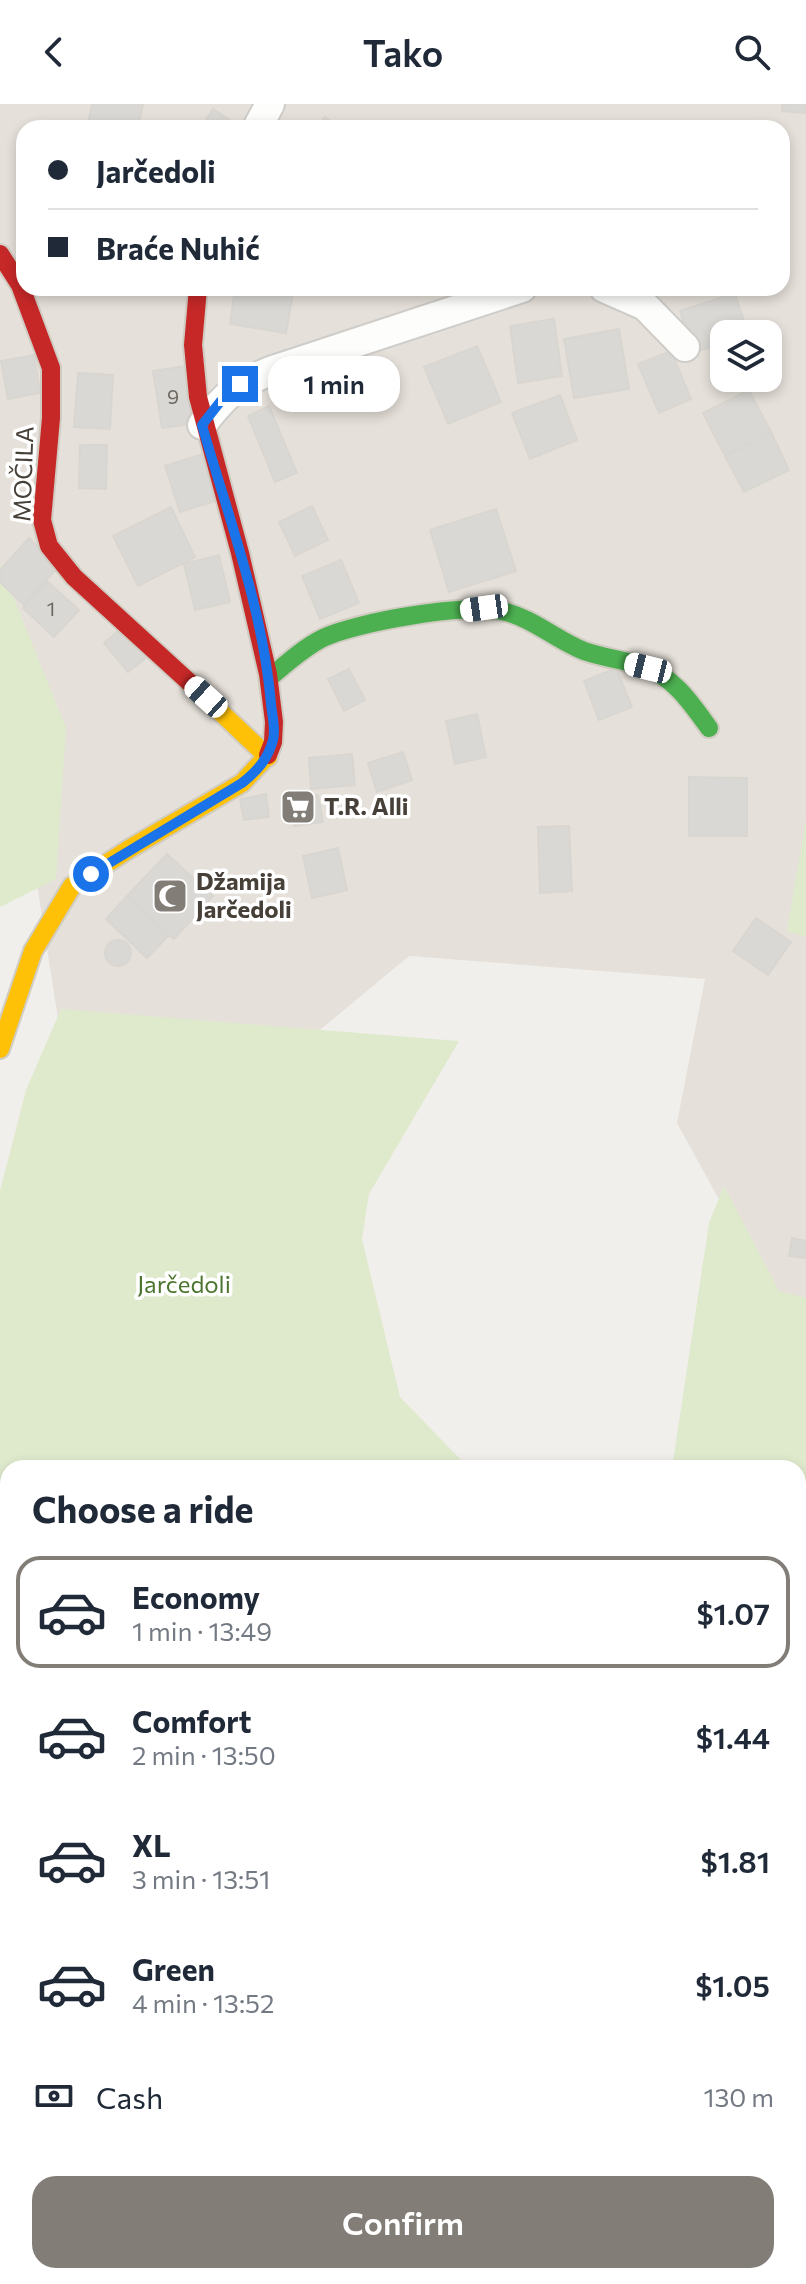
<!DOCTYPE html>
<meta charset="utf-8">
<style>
body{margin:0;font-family:Commissioner,sans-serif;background:#f2f2f3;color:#1f2937;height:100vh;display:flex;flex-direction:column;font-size:30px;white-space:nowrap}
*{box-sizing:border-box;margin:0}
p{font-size:26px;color:#747a83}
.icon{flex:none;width:44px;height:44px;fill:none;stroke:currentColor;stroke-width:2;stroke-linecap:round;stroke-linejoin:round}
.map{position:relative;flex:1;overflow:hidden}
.details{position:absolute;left:0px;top:1356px;width:806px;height:824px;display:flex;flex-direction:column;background:#fff;border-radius:24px 24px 0 0;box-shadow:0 4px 12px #0003}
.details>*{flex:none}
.top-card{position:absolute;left:16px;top:16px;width:774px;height:176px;border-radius:24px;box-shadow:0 4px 12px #0003;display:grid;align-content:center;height:176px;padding:0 32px;background:#fff}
.buttons{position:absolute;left:710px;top:216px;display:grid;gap:16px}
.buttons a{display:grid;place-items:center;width:72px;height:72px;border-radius:16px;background:#fff;box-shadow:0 4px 12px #0003;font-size:40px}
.end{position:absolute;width:36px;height:36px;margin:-18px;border:10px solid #1a73e8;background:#fff;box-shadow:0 0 0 4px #fff}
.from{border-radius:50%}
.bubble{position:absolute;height:56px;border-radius:24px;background:#fff;box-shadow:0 4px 12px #0003;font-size:26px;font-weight:600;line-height:56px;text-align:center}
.car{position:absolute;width:24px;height:48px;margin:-24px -12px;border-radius:10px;box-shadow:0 0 6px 2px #0007;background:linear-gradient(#fff 24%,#345 0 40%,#fff 0 76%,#345 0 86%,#fff 0)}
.top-card b{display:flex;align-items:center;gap:28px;height:76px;font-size:30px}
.top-card b+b{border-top:2px solid #e0e1e3}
.top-card i{width:20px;height:20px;background:#1f2937}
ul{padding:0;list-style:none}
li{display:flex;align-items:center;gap:24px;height:112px;margin:0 16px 12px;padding:0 16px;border:4px solid transparent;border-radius:24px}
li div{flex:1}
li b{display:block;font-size:30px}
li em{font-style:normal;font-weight:600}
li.on{border-color:#827d77}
li>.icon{width:72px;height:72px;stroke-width:1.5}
h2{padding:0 32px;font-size:36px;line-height:96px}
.pay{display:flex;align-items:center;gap:20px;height:88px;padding:0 32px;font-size:30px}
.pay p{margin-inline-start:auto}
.cta{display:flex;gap:16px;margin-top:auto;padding:16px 32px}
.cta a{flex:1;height:92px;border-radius:24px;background:#827d77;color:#fff;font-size:32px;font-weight:600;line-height:92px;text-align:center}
header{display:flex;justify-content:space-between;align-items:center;height:104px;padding:0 32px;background:#fff;font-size:36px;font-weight:600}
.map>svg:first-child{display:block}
.residential{fill:#e5e0d9;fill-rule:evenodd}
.green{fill:#dfeacd}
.building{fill:#dad8d4;stroke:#d9d6d1;stroke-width:2}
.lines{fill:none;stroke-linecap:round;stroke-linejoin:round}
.street-casing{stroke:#cfcdc9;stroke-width:32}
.fast-casing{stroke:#d0ccc2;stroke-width:22}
.slow-casing{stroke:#d0ccc2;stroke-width:22}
.jam-casing{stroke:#d0ccc2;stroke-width:22}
.street{stroke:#fdfdfc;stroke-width:28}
.fast{stroke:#4caf50;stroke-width:18}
.slow{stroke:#ffc107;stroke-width:18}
.jam{stroke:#c62828;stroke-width:18}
.route{stroke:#1a73e8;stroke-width:10}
.labels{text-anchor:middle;stroke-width:7;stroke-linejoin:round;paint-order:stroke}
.number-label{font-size:20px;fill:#6c6760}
.street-label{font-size:24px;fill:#464038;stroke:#fff}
.poi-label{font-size:24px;font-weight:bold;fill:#464038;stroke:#fff;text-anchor:start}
.park-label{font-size:24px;fill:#4b752e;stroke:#fff}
</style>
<header><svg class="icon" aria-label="back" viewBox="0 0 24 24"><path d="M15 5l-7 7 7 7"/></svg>Tako<svg class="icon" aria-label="search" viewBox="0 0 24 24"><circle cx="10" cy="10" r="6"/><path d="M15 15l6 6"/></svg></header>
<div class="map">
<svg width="806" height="2180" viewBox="0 0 806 2180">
<rect width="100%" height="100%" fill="#f1efeb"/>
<path class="residential" d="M0,0H806V1199L771,1190L677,1019L705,875L409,852L255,980L58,915L0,542ZM24,24H782V184H24ZM724,230H768V274H724Z
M798,1495L806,1498V1880L798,1879Z
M0,1793L8,1807V2071L0,2072Z"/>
<path class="green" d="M0,460L66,624L56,775L0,803Z
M806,716V833L787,827Z
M61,905L459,937L369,1090L362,1135L400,1293L469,1364H8V1758L0,1746V1087L26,986Z
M724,1082L779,1187L806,1194V1485L798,1483V1364H672L709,1119Z
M798,1825L806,1826V1965L798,1966Z
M31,2172H101L106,2180H27Z"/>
<path class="building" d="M92,0H143L138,24H87Z
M782,0H806V9L782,7Z
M213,5L236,20L233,24H212L204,19Z
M325,13L341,24H317Z
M235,184H294L286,229L230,220Z
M735,189L748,230H724V239L693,249L680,207Z
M554,215L562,272L518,279L510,222Z
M619,225L629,285L574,294L564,235Z
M477,242L501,298L448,320L424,263Z
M671,247L691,295L659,309L638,260Z
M34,251L40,289L8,295L1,257Z
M185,262L193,320L162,324L153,267Z
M78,269L113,271L110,325L74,323Z
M749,286L771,328L725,352L703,309Z
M560,291L577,336L530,355L512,309Z
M269,302L297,369L275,378L248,312Z
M771,328L789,366L744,388L725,352Z
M80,341H107L106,385L79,384Z
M203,350L218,396L180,408L165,362Z
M312,402L328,436L295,452L279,418Z
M171,403L195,453L138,482L113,432Z
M496,405L516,467L449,488L430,426Z
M29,434L59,462L24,501L0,478V466Z
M219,451L230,498L195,506L184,460Z
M341,456L359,499L320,515L302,472Z
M47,477L79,506L54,533L23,504Z
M123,523L147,553L128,568L104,539Z
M616,564L632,603L599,616L584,577Z
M349,565L365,596L344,607L328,575Z
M477,610L486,653L455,660L446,617Z
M403,648L412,676L377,688L368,659Z
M352,650L355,681L311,685L309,654Z
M689,673L747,674V732H689Z
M266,690L269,713L244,716L240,695Z
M318,691L323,718L294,722L290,695Z
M569,722L572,787L540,789L538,723Z
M338,744L347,786L312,794L303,752Z
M167,750L213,792L174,835L127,792Z
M127,792L169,831L147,854L106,815Z
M756,814L791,838L768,871L733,847Z
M105 849a13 13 0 1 1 26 0a13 13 0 1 1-26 0Z
M792,1134L806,1137V1154L789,1152Z
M798,1487L806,1490V1547L798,1545Z
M806,1662V1698L800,1663Z
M0,1857L8,1861L0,1912Z"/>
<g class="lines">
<defs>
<path id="street" d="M257,24L270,0
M604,184L645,202L685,243
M202,321C225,291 235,282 270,267L522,184
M798,1724L806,1725
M0,1770L8,1784
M0,1854L8,1856
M642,2172L670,2180
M4,2180L3,2133L8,2057
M735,2180L742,2172"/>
<path id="fast" d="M269,574C286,560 303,544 323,534C356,518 467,499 502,507C533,514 556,536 584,547C604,554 624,556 643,562C674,573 691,599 709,624"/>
<path id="slow" d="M189,578L268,653
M0,945L33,847L72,782L129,745L242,679L268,651"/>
<path id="jam" d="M0,150L20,181L51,264V314L42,416L49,442L74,473L189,578
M198,184L193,241L198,293L240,449L268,570L274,618L273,638L268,651"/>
</defs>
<use href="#street" class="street-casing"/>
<use href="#fast" class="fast-casing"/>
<use href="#slow" class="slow-casing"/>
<use href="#jam" class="jam-casing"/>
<use href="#street" class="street"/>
<use href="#fast" class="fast"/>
<use href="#slow" class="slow"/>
<use href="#jam" class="jam"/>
</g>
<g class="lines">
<path class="route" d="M91,770L242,679C257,667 268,655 273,636C276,625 272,611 271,600C263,505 228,412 202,321L220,298L240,280"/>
</g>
<defs>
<symbol id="supermarket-square" viewBox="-11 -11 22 22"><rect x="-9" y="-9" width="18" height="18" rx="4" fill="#827d77" stroke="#fff"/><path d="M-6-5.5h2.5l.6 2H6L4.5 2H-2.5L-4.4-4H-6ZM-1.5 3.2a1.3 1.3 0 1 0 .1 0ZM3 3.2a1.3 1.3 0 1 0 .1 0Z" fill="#fff"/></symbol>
<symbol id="mosque-square" viewBox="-11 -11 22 22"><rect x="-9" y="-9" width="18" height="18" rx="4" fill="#827d77" stroke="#fff"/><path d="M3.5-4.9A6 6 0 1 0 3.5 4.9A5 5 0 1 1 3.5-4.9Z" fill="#fff"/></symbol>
</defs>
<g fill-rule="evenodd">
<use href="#supermarket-square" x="278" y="683" width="40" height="40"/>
<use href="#mosque-square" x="150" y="772" width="40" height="40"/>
</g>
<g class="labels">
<g class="number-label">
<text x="173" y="300">9</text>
<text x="51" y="512">1</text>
</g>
<g class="street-label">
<text transform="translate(24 370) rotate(-88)" y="8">MOČILA</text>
</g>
<g class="poi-label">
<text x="324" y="711">T.R. Alli</text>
<text x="196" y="786">Džamija<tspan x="196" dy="28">Jarčedoli</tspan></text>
</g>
<g class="park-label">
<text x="184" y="1189">Jarčedoli</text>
</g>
</g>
</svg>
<div class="buttons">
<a><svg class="icon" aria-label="layers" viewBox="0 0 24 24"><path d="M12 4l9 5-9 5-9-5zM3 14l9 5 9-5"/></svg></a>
</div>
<i class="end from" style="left:91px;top:770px"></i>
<i class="end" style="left:240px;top:280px"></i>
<div class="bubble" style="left:268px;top:252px;width:132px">1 min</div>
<i class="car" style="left:484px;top:504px;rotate:262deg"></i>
<i class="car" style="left:648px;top:564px;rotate:284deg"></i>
<i class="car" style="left:206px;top:593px;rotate:312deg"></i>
<div class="top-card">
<b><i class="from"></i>Jarčedoli</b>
<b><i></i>Braće Nuhić</b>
</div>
<section class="details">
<h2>Choose a ride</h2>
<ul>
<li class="on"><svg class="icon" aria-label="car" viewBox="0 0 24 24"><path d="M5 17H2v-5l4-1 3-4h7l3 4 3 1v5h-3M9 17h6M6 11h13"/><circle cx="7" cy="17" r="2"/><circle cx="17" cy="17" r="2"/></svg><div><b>Economy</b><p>1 min · 13:49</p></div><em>$1.07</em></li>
<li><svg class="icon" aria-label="car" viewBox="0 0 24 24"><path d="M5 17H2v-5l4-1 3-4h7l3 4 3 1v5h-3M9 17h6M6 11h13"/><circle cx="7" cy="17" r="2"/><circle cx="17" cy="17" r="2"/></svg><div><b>Comfort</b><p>2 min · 13:50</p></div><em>$1.44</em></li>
<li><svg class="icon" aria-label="car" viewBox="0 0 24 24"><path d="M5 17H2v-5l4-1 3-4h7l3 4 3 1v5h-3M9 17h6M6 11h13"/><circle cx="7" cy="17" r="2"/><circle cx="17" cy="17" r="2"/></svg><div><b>XL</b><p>3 min · 13:51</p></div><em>$1.81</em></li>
<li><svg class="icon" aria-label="car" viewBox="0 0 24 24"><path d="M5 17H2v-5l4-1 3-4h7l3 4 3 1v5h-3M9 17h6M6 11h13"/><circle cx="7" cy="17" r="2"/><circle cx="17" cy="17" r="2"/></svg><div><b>Green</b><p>4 min · 13:52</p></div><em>$1.05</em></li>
</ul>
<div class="pay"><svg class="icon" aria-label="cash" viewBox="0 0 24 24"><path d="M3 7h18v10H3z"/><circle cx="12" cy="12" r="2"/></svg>Cash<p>130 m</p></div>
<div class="cta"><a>Confirm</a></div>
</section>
</div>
